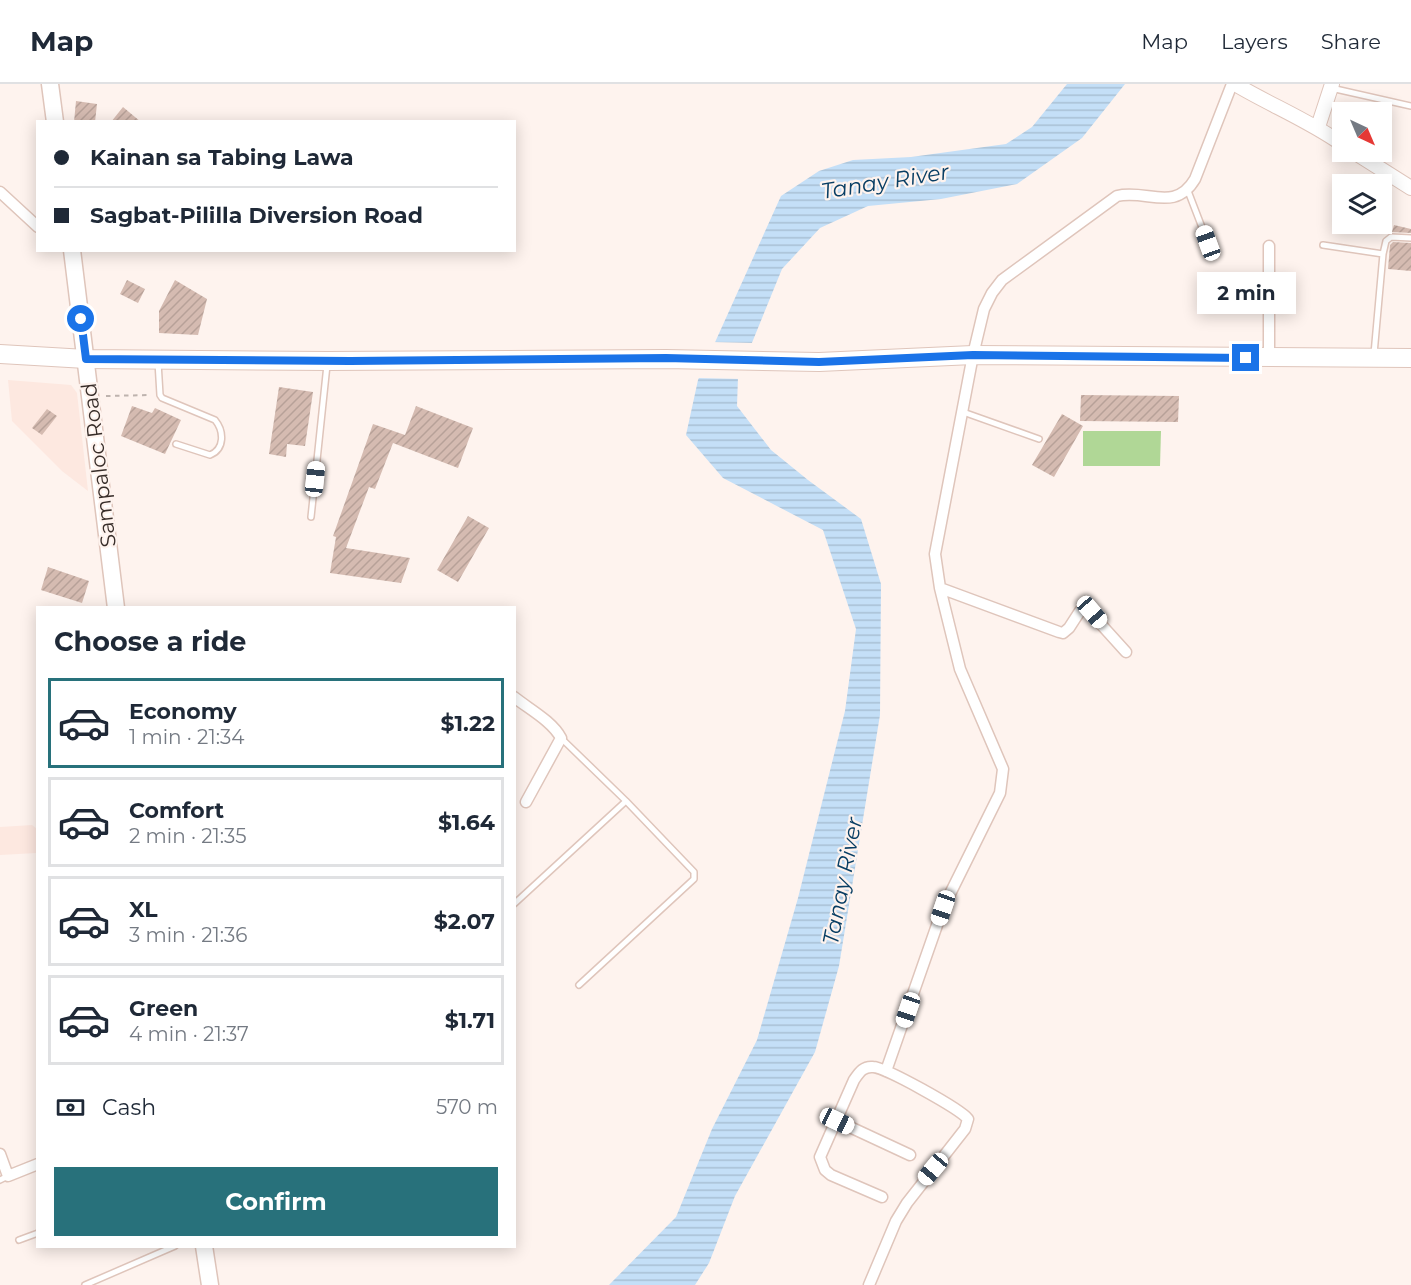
<!DOCTYPE html>
<meta charset="utf-8">
<style>
body{margin:0;font-family:Montserrat,sans-serif;background:#f6f6f7;color:#1f2937;height:100vh;display:flex;flex-direction:column;font-size:22px;white-space:nowrap}
*{box-sizing:border-box;margin:0}
p{font-size:20px;color:#747a83}
.icon{flex:none;width:33px;height:33px;fill:none;stroke:currentColor;stroke-width:2;stroke-linecap:round;stroke-linejoin:round}
.map{position:relative;flex:1;overflow:hidden}
.drawer{position:absolute;left:36px;top:522px;width:480px;height:642px;display:flex;flex-direction:column;background:#fff;border-radius:0px;box-shadow:0 3px 15px #0003}
.drawer>*{flex:none}
.banner{position:absolute;left:36px;top:36px;width:480px;height:132px;border-radius:0px;box-shadow:0 3px 15px #0003;display:grid;align-content:center;height:132px;padding:0 18px;background:#fff}
.needle{width:39px;rotate:136deg}
.buttons{position:absolute;left:1332px;top:18px;display:grid;gap:12px}
.buttons a{display:grid;place-items:center;width:60px;height:60px;border-radius:0px;background:#fff;box-shadow:0 3px 15px #0003;font-size:30px}
.end{position:absolute;width:27px;height:27px;margin:-14px;border:8px solid #1a73e8;background:#fff;box-shadow:0 0 0 3px #fff}
.from{border-radius:50%}
.bubble{position:absolute;height:42px;border-radius:0px;background:#fff;box-shadow:0 3px 15px #0003;font-size:20px;font-weight:700;line-height:42px;text-align:center}
.car{position:absolute;width:18px;height:36px;margin:-18px -9px;border-radius:8px;box-shadow:0 0 4px 2px #0007;background:linear-gradient(#fff 24%,#345 0 40%,#fff 0 76%,#345 0 86%,#fff 0)}
.banner b{display:flex;align-items:center;gap:21px;height:57px;font-size:22px}
.banner b+b{border-top:2px solid #e0e1e3}
.banner i{width:15px;height:15px;background:#1f2937}
ul{padding:0;list-style:none}
li{display:flex;align-items:center;gap:18px;height:90px;margin:0 12px 9px;padding:0 6px;border:3px solid #e0e1e3;border-radius:0px}
li div{flex:1}
li b{display:block;font-size:22px}
li em{font-style:normal;font-weight:700}
li.selected{border-color:#28717b}
li>.icon{width:54px;height:54px;stroke-width:1.5}
h2{padding:0 18px;font-size:27px;line-height:72px}
.pay{display:flex;align-items:center;gap:15px;height:66px;padding:0 18px;font-size:22px}
.pay p{margin-inline-start:auto}
.primary-button{display:flex;gap:12px;margin-top:auto;padding:12px 18px}
.primary-button a{flex:1;height:69px;border-radius:0px;background:#28717b;color:#fff;font-size:24px;font-weight:700;line-height:69px;text-align:center}
header{display:flex;align-items:center;gap:36px;box-sizing:border-box;height:84px;padding:0 30px;background:#fff;border-bottom:2px solid #e0e1e3}
header strong{font-size:28px}
nav{display:flex;gap:33px;margin-inline-start:auto;font-size:21px}
.map>svg:first-child{display:block}
.built{fill:#fde8e0}
.pitch{fill:#b0d796}
.water{fill:url(#water-rules)}
.pier{fill:#fef3ee}
.building{fill:url(#building-hatch)}
.lines{fill:none;stroke-linecap:round;stroke-linejoin:round}
.service-casing{stroke:#dfc5bb;stroke-width:8}
.minor-casing{stroke:#dfc5bb;stroke-width:13}
.tertiary-casing{stroke:#dfc5bb;stroke-width:16}
.secondary-casing{stroke:#dfc5bb;stroke-width:19}
.primary-casing{stroke:#dfc5bb;stroke-width:20}
.path{stroke:#beb3ae;stroke-width:2;stroke-dasharray:4.5 4.5;stroke-linecap:butt}
.service{stroke:#fff;stroke-width:5}
.minor{stroke:#fff;stroke-width:10}
.tertiary{stroke:#fff;stroke-width:14}
.secondary{stroke:#fff;stroke-width:16}
.primary{stroke:#fff;stroke-width:18}
.route{stroke:#1a73e8;stroke-width:8}
.labels{text-anchor:middle;stroke-width:4.5;stroke-linejoin:round;paint-order:stroke}
.street-label{font-size:21px;fill:#372d29;stroke:#fef3ee}
.water-label{font-size:22px;font-style:italic;fill:#083e64;stroke:#fef3ee}
</style>
<header>
<strong>Map</strong>
<nav><a>Map</a><a>Layers</a><a>Share</a></nav>
</header>
<div class="map">
<svg width="1411" height="1201" viewBox="0 0 1411 1201">
<defs>
<pattern id="water-rules" width="6" height="5" patternUnits="userSpaceOnUse" patternTransform="scale(1.5)"><rect width="6" height="5" fill="#c4dff7"/><path d="M0 2.5h6" fill="none" stroke="#a9c0d4"/></pattern>
<pattern id="building-hatch" width="6" height="6" patternUnits="userSpaceOnUse" patternTransform="scale(1.5)"><rect width="6" height="6" fill="#d5bbb1"/><path d="M-1 1l2-2M0 6l6-6M5 7l2-2" fill="none" stroke="#b7a198"/></pattern>
</defs>
<rect width="100%" height="100%" fill="#fef3ee"/>
<path class="built" d="M8,296L71,301L77,309L88,407L62,387L12,337Z
M32,741L37,745V769L0,771V743Z"/>
<path class="pitch" d="M1083,347H1161L1160,382H1083Z"/>
<path class="water" d="M1067,0H1125L1082,54L1017,100L941,115L868,122L820,144L782,185L738,293L737,322L771,366L808,396L861,435L881,500L880,631L839,882L815,968L735,1112L709,1179L695,1201H609L676,1133L712,1045L757,956L798,814L845,627L856,545L823,446L723,394L686,351L698,296L781,112L819,87L853,76L911,73L1006,60L1032,43Z"/>
<path class="pier" d="M712,258L756,259L741,295L696,294Z"/>
<path class="building" d="M76,17L97,20L95,38H74Z
M123,23L141,38H111Z
M1394,141L1411,145V149L1392,148Z
M1393,158L1411,159V187L1388,185L1390,161Z
M127,196L145,205L138,219L120,210Z
M175,196L207,215L198,251L159,249V227Z
M279,303L313,308L305,362L287,360L286,373L269,370Z
M1081,311L1179,312L1178,338L1080,337Z
M132,322L152,329L155,324L181,336L165,370L121,352Z
M416,322L473,344L458,384L393,359L375,405L369,403L346,464L410,474L401,499L330,489L336,453L333,452L373,340L405,351Z
M47,325L57,332L42,351L32,344Z
M1062,330L1083,342L1054,393L1032,381Z
M468,432L489,444L458,498L437,486Z
M48,483L89,497L82,519L41,506Z"/>
<g class="lines">
<defs>
<path id="service" d="M1331,4L1411,22
M1188,107L1208,159
M1323,161L1383,170
M1374,270L1383,170L1386,157L1391,153L1411,154
M158,278L160,311L162,314L215,336C224,347 225,365 210,371L176,360
M963,328L1039,355
M311,433L327,281
M561,654L626,717L694,788V795L579,901
M514,820L626,717
M0,1096L8,1092
M19,1156L38,1149
M85,1201L175,1162"/>
<path id="minor" d="M0,108L38,143
M1269,162V274
M940,504L1059,548L1063,549L1069,544L1080,527L1088,526L1126,568
M514,613C529,625 552,637 561,654L526,718
M886,987L943,824L1000,709L1003,685L960,585L940,504L935,470L973,271L984,225L992,209L1002,196L1117,112C1147,105 1175,129 1195,95L1232,0
M837,1037L910,1071
M0,1070L8,1092L38,1080
M869,1201L896,1137L907,1119L965,1045L968,1035C960,1025 885,983 873,983C863,982 859,989 854,996L820,1073L825,1086L831,1091L882,1113"/>
<path id="tertiary" d="M1235,0C1270,21 1308,36 1342,60
M1318,43L1332,0
M1354,68L1411,104"/>
<path id="secondary" d="M50,0L55,38
M72,166L116,524
M204,1162L210,1201"/>
<path id="primary" d="M0,270L86,275L328,277L666,275L819,278L973,271L1411,274"/>
</defs>
<use href="#service" class="service-casing"/>
<use href="#minor" class="minor-casing"/>
<use href="#tertiary" class="tertiary-casing"/>
<use href="#secondary" class="secondary-casing"/>
<use href="#primary" class="primary-casing"/>
<path class="path" d="M106,312L151,311"/>
<use href="#service" class="service"/>
<use href="#minor" class="minor"/>
<use href="#tertiary" class="tertiary"/>
<use href="#secondary" class="secondary"/>
<use href="#primary" class="primary"/>
</g>
<g class="lines">
<path class="route" d="M81,235L86,275L350,277L666,274L819,278L973,271L1246,274"/>
</g>
<g class="labels">
<g class="street-label">
<text transform="translate(99 381) rotate(-97)" y="7">Sampaloc Road</text>
</g>
<g class="water-label">
<text transform="translate(885 97) rotate(-9)" y="8">Tanay River</text>
<text transform="translate(842 797) rotate(-79)" y="8">Tanay River</text>
</g>
</g>
</svg>
<div class="buttons">
<a><svg class="needle" viewBox="-14 -14 28 28"><path d="M0-13l5 13h-10z" fill="#e53935"/><path d="M0 13l5-13h-10z" fill="#747a83"/></svg></a>
<a><svg class="icon" aria-label="layers" viewBox="0 0 24 24"><path d="M12 4l9 5-9 5-9-5zM3 14l9 5 9-5"/></svg></a>
</div>
<i class="end from" style="left:81px;top:235px"></i>
<i class="end" style="left:1246px;top:274px"></i>
<div class="bubble" style="left:1197px;top:188px;width:99px">2 min</div>
<i class="car" style="left:1208px;top:159px;rotate:340deg"></i>
<i class="car" style="left:315px;top:395px;rotate:6deg"></i>
<i class="car" style="left:1092px;top:528px;rotate:139deg"></i>
<i class="car" style="left:943px;top:824px;rotate:199deg"></i>
<i class="car" style="left:908px;top:926px;rotate:199deg"></i>
<i class="car" style="left:837px;top:1037px;rotate:115deg"></i>
<i class="car" style="left:933px;top:1085px;rotate:220deg"></i>
<div class="banner">
<b><i class="from"></i>Kainan sa Tabing Lawa</b>
<b><i></i>Sagbat-Pililla Diversion Road</b>
</div>
<section class="drawer">
<h2>Choose a ride</h2>
<ul>
<li class="selected"><svg class="icon" aria-label="car" viewBox="0 0 24 24"><path d="M5 17H2v-5l4-1 3-4h7l3 4 3 1v5h-3M9 17h6M6 11h13"/><circle cx="7" cy="17" r="2"/><circle cx="17" cy="17" r="2"/></svg><div><b>Economy</b><p>1 min · 21:34</p></div><em>$1.22</em></li>
<li><svg class="icon" aria-label="car" viewBox="0 0 24 24"><path d="M5 17H2v-5l4-1 3-4h7l3 4 3 1v5h-3M9 17h6M6 11h13"/><circle cx="7" cy="17" r="2"/><circle cx="17" cy="17" r="2"/></svg><div><b>Comfort</b><p>2 min · 21:35</p></div><em>$1.64</em></li>
<li><svg class="icon" aria-label="car" viewBox="0 0 24 24"><path d="M5 17H2v-5l4-1 3-4h7l3 4 3 1v5h-3M9 17h6M6 11h13"/><circle cx="7" cy="17" r="2"/><circle cx="17" cy="17" r="2"/></svg><div><b>XL</b><p>3 min · 21:36</p></div><em>$2.07</em></li>
<li><svg class="icon" aria-label="car" viewBox="0 0 24 24"><path d="M5 17H2v-5l4-1 3-4h7l3 4 3 1v5h-3M9 17h6M6 11h13"/><circle cx="7" cy="17" r="2"/><circle cx="17" cy="17" r="2"/></svg><div><b>Green</b><p>4 min · 21:37</p></div><em>$1.71</em></li>
</ul>
<div class="pay"><svg class="icon" aria-label="cash" viewBox="0 0 24 24"><path d="M3 7h18v10H3z"/><circle cx="12" cy="12" r="2"/></svg>Cash<p>570 m</p></div>
<div class="primary-button"><a>Confirm</a></div>
</section>
</div>
